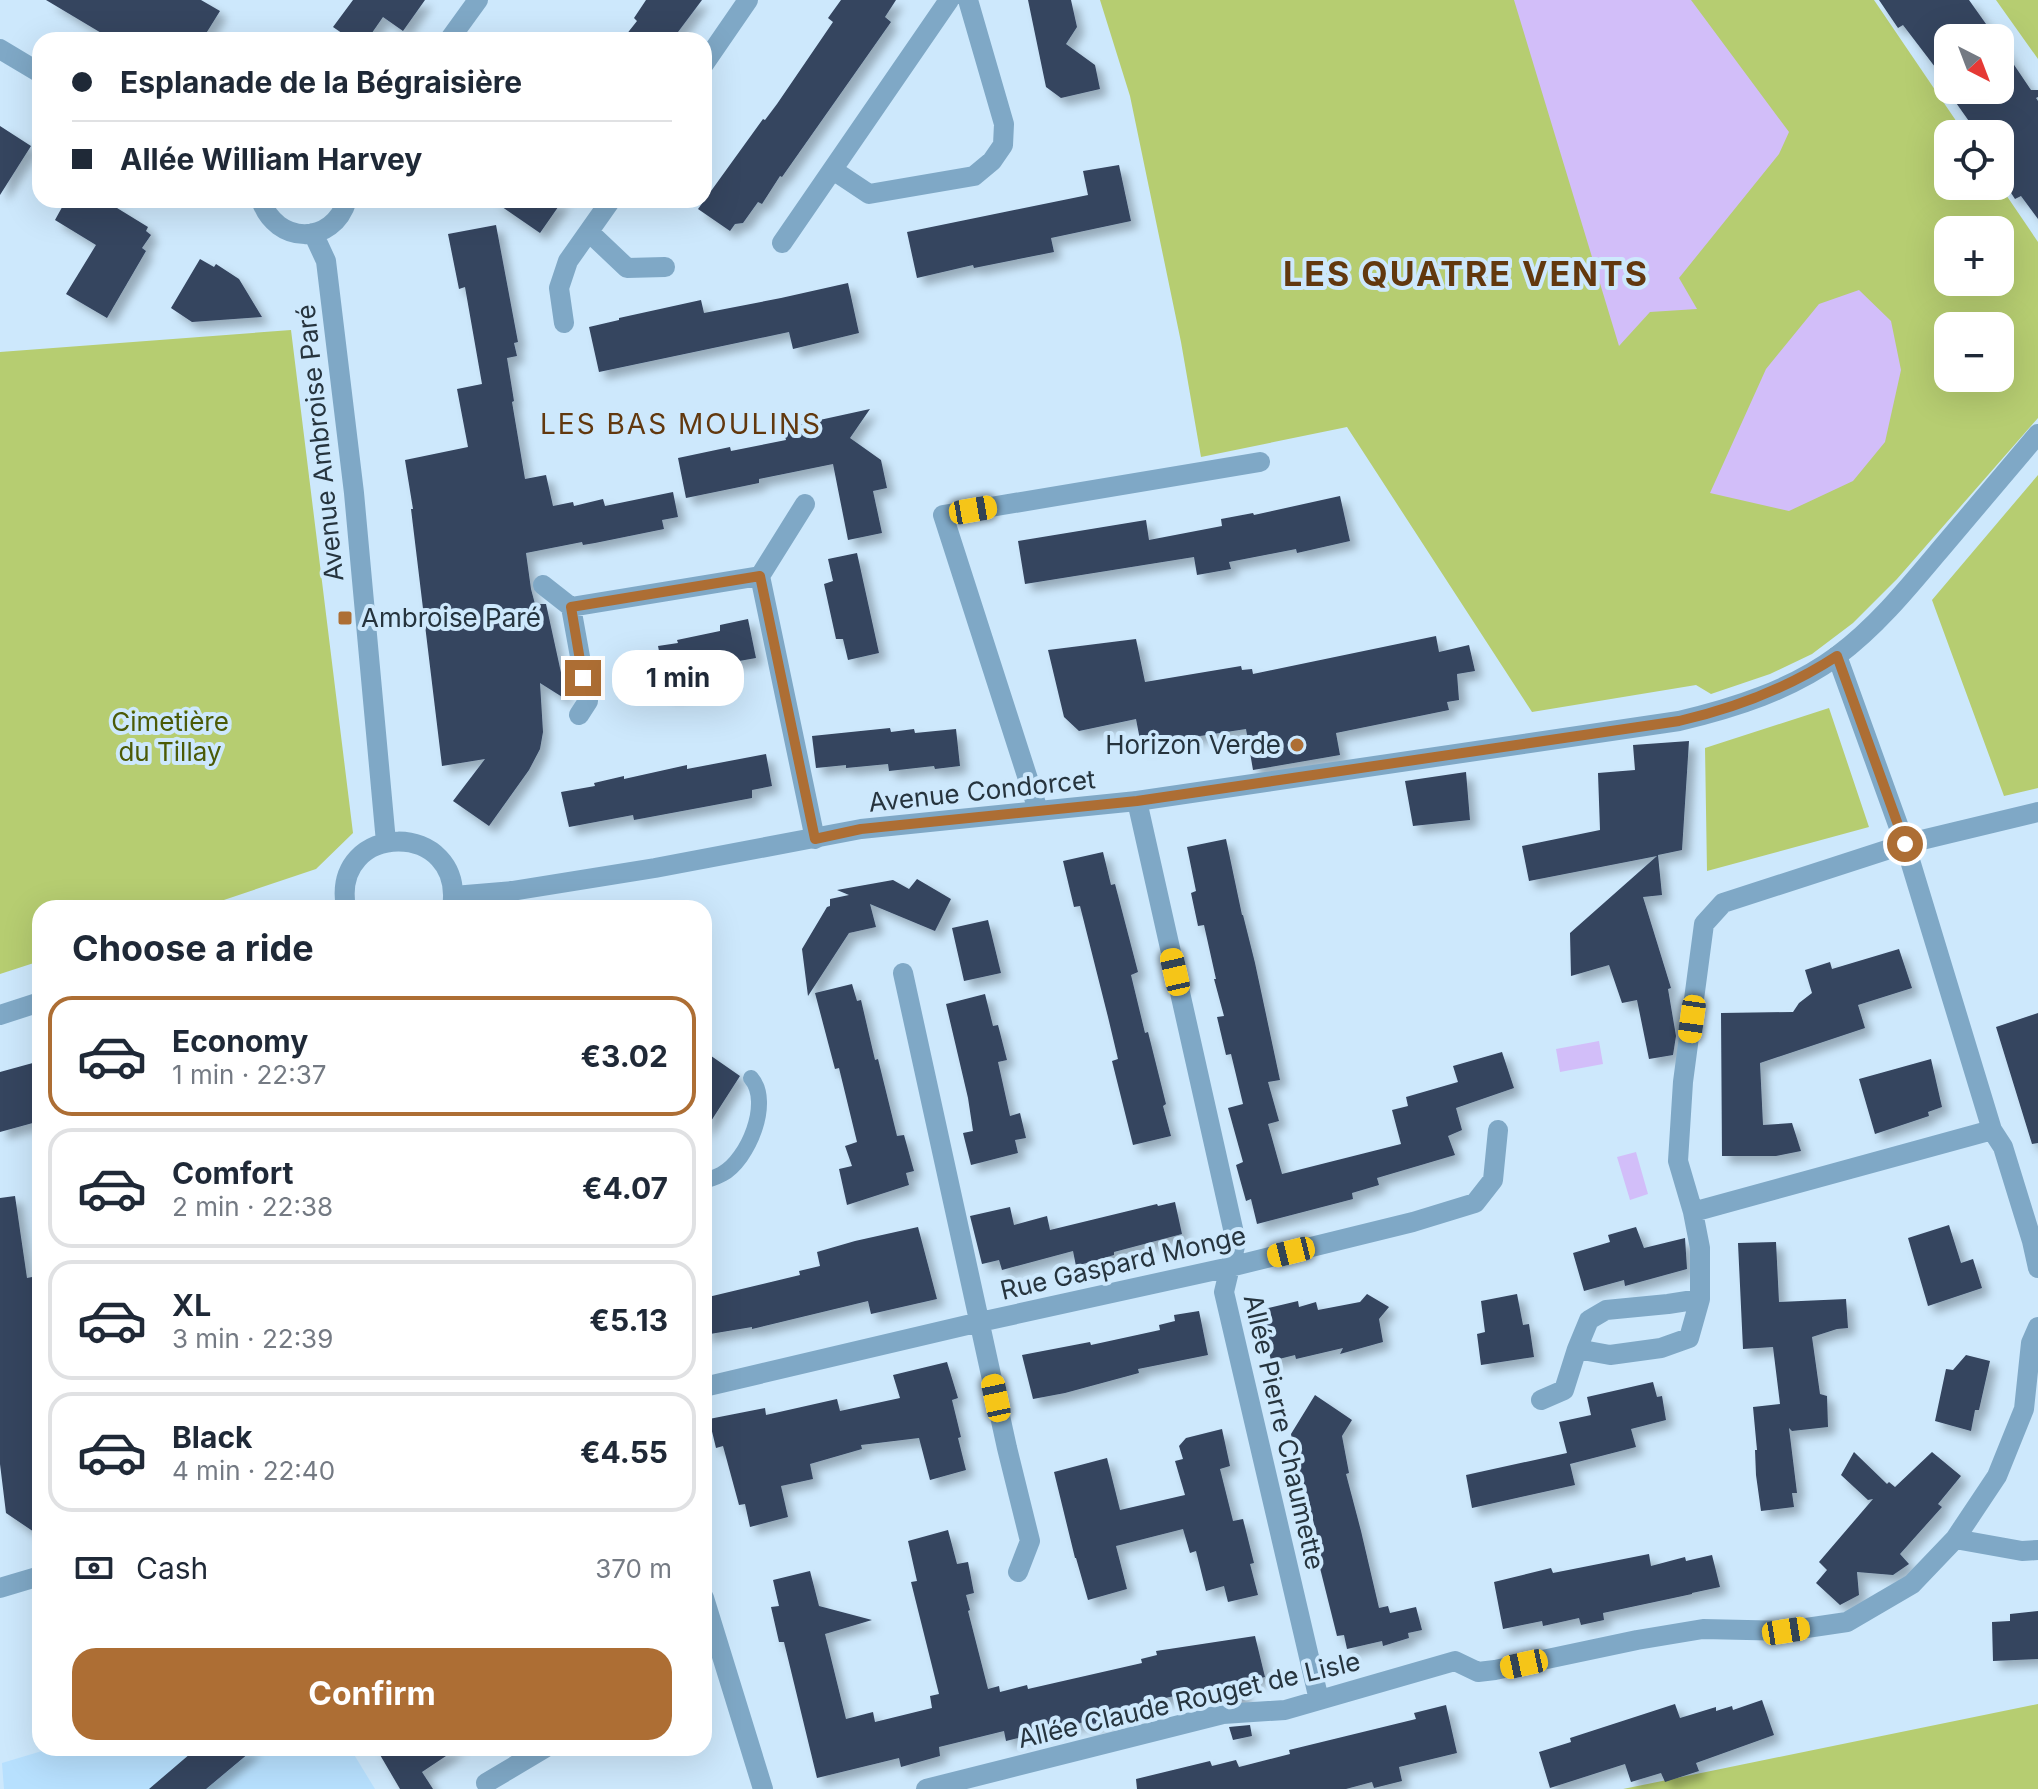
<!DOCTYPE html>
<meta charset="utf-8">
<style>
body{margin:0;font-family:Inter,sans-serif;background:#f2f2f3;color:#1f2937;height:100vh;display:flex;flex-direction:column;font-size:30px;white-space:nowrap}
*{box-sizing:border-box;margin:0}
p{font-size:26px;color:#747a83}
.icon{flex:none;width:44px;height:44px;fill:none;stroke:currentColor;stroke-width:2;stroke-linecap:round;stroke-linejoin:round}
.map{position:relative;flex:1;overflow:hidden}
.drawer{position:absolute;left:32px;top:900px;width:680px;height:856px;display:flex;flex-direction:column;background:#fff;border-radius:24px;box-shadow:0 8px 32px #0002}
.drawer>*{flex:none}
.hud{position:absolute;left:32px;top:32px;width:680px;height:176px;border-radius:24px;box-shadow:0 8px 32px #0002;display:grid;align-content:center;height:176px;padding:0 40px;background:#fff}
.needle{width:52px;rotate:138deg}
.buttons{position:absolute;left:1934px;top:24px;display:grid;gap:16px}
.buttons a{display:grid;place-items:center;width:80px;height:80px;border-radius:16px;background:#fff;box-shadow:0 8px 32px #0002;font-size:40px}
.end{position:absolute;width:36px;height:36px;margin:-18px;border:10px solid #ad6e34;background:#fff;box-shadow:0 0 0 4px #fff}
.from{border-radius:50%}
.bubble{position:absolute;height:56px;border-radius:24px;background:#fff;box-shadow:0 8px 32px #0002;font-size:26px;font-weight:700;line-height:56px;text-align:center}
.car{position:absolute;width:24px;height:48px;margin:-24px -12px;border-radius:10px;box-shadow:0 0 6px 2px #0007;background:linear-gradient(#f5c518 24%,#345 0 40%,#f5c518 0 76%,#345 0 86%,#f5c518 0)}
.hud b{display:flex;align-items:center;gap:28px;height:76px;font-size:30px}
.hud b+b{border-top:2px solid #e0e1e3}
.hud i{width:20px;height:20px;background:#1f2937}
ul{padding:0;list-style:none}
li{display:flex;align-items:center;gap:24px;height:120px;margin:0 16px 12px;padding:0 24px;border:4px solid #e0e1e3;border-radius:24px}
li div{flex:1}
li b{display:block;font-size:30px}
li em{font-style:normal;font-weight:700}
li.active{border-color:#ad6e34}
li>.icon{width:72px;height:72px;stroke-width:1.5}
h2{padding:0 40px;font-size:36px;line-height:96px}
.pay{display:flex;align-items:center;gap:20px;height:88px;padding:0 40px;font-size:30px}
.pay p{margin-inline-start:auto}
.button{display:flex;gap:16px;margin-top:auto;padding:16px 40px}
.button a{flex:1;height:92px;border-radius:24px;background:#ad6e34;color:#fff;font-size:32px;font-weight:700;line-height:92px;text-align:center}
.map>svg:first-child{display:block}
.built{fill:#b7e0fe}
.green{fill:#b6cd71;fill-rule:evenodd}
.water{fill:#d2bef9}
.building{fill:#34445f;filter:url(#shadow)}
.lines{fill:none;stroke-linecap:round;stroke-linejoin:round}
.service{stroke:#7fa8c6;stroke-width:16}
.minor{stroke:#7fa8c6;stroke-width:20}
.tertiary{stroke:#7fa8c6;stroke-width:20}
.route{stroke:#ad6e34;stroke-width:10}
.poi-dot{fill:#ad6e34;stroke:#cde8fc;stroke-width:3}
.labels{text-anchor:middle;stroke-width:8;stroke-linejoin:round;paint-order:stroke}
.street-label{font-size:26px;fill:#26343e;stroke:#cde8fc}
.poi-label{font-size:26px;fill:#26343e;stroke:#cde8fc;text-anchor:start}
.park-label{font-size:26px;fill:#4b5a06;stroke:#cde8fc}
.neighbourhood-label{font-size:28px;letter-spacing:2px;fill:#62380e;stroke:#cde8fc}
.district-label{font-size:34px;font-weight:bold;letter-spacing:2px;fill:#62380e;stroke:#cde8fc}
</style>
<div class="map">
<svg width="2038" height="1789" viewBox="0 0 2038 1789">
<defs>
<filter id="shadow"><feDropShadow dx="7" dy="7" stdDeviation="4" flood-color="#0004"/></filter>
</defs>
<rect width="100%" height="100%" fill="#cde8fc"/>
<path class="built" d="M52,1748H350L375,1789H4L2,1763Z"/>
<path class="green" d="M1100,0H1874L1965,134H1948V186H2000L2038,242V418L1897,579L1853,623L1812,654L1770,674L1711,694L1696,685L1532,712L1347,427L1201,457L1181,342L1130,96ZM1948,230H2000V282H1948ZM1948,326H2000V378H1948Z
M1996,0H2038V59Z
M291,330L353,833L316,869L200,908H40V961L0,974V352Z
M2038,475V788L2004,796L1932,600Z
M1829,708L1869,827L1707,871L1705,748Z
M2038,1704V1789H1623Z"/>
<path class="water" d="M1514,0H1691L1789,132L1779,154L1679,278L1697,309L1650,312L1619,346Z
M1859,290L1891,321L1901,370L1885,442L1853,481L1789,511L1710,493L1766,369L1819,304Z
M1599,1041L1603,1064L1560,1072L1556,1049Z
M1636,1152L1648,1194L1630,1200L1617,1157Z"/>
<path class="building" d="M46,0H201L220,11L202,40H113Z
M353,0H425L403,31L383,17L367,40H352L333,27Z
M646,0H702L672,40H622L637,21L634,18Z
M841,0H896L885,17L891,22L782,177L780,176L762,204L758,202L743,223L735,224L730,231L698,209L763,119L765,120L777,104L833,22L828,18Z
M1028,0H1071L1077,27L1066,44L1095,65L1100,89L1061,98L1046,87Z
M1879,0H1969L1996,38H1948V84L1903,25L1898,28Z
M2000,44L2031,90H2038V97L2036,98L2038,101V219L2021,196L2015,199L2000,176V120L1978,134L1947,90H2000Z
M0,126L31,146L0,195Z
M1119,165L1131,221L1051,238L1054,252L974,268L973,265L917,278L907,232L1088,195L1083,171Z
M66,200H104L148,227L146,231L151,235L142,248L146,251L107,318L66,294L96,245L55,220Z
M492,200H563L540,233Z
M496,225L518,342L514,343L517,356L507,358L514,401L512,402L525,479L546,475L553,506L573,502L574,506L603,499L605,506L673,492L678,517L662,520L664,529L595,543L583,545L582,542L526,553L531,589L535,604H546L567,700L540,683L543,732L540,749L529,770L489,826L453,801L485,759L442,766L411,509H413L405,460L468,447L457,389L482,384L465,287L459,289L448,234Z
M200,259L214,267L216,264L239,279L262,317L192,322L171,308Z
M848,283L859,333L793,349L789,332L599,372L589,327L619,320V318L701,300L704,313L781,298Z
M870,409L850,438L881,460L887,488L873,491L882,533L848,540L833,464L759,479V483L686,498L678,458L730,447L731,451L786,440L783,428Z
M1340,496L1350,541L1297,553L1296,549L1229,562L1231,569L1197,575L1194,557L1025,584L1018,541L1146,520L1149,540L1222,526L1221,519L1253,513L1254,515Z
M857,553L879,653L848,660L843,639H836L824,584L833,581L828,559Z
M748,619L756,658L728,663V668L707,672L709,686L668,695L658,646L678,643L677,640L720,631V625Z
M1436,636L1439,652L1469,645L1475,671L1457,674L1459,700L1447,702L1449,710L1336,733L1340,755L1253,770L1246,729L1141,745L1136,719L1079,731L1064,717L1048,650L1136,639L1145,682L1241,666L1242,670L1252,669L1253,674Z
M890,728L891,732L914,729L915,733L956,729L960,766L935,769L934,766L889,771L888,764L846,768V765L816,768L812,736Z
M1689,741L1682,850L1658,855L1662,895L1643,897L1671,988L1668,989L1676,1036L1673,1055L1649,1059L1637,1000L1622,1003L1609,965L1571,976L1570,933L1657,856L1529,881L1522,846L1600,830L1598,773L1635,770L1633,745Z
M766,754L772,786L752,790V798L634,820L633,815L569,827L561,792L595,786L594,783L624,776V779L687,765V769Z
M1466,772L1470,820L1413,826L1405,781Z
M1226,839L1242,915H1243L1255,963L1280,1080L1268,1082L1279,1121L1268,1124L1282,1174L1401,1144L1392,1110L1408,1106L1406,1097L1458,1082L1453,1066L1502,1052L1514,1088L1456,1108L1462,1130L1448,1136L1455,1155L1377,1178L1379,1185L1352,1193L1353,1199L1257,1224L1251,1199L1246,1201L1236,1165L1243,1162L1228,1108L1243,1104L1231,1054L1226,1055L1217,1017L1224,1016L1214,979H1216L1204,925L1198,926L1191,893L1196,891L1187,847Z
M1103,852L1111,885L1115,884L1138,972L1131,975L1145,1033L1148,1032L1166,1104L1163,1106L1171,1136L1133,1145L1112,1061L1118,1059L1108,1017L1080,906L1074,907L1063,861Z
M917,879L951,899L935,931L870,904L876,927L849,933L808,996L802,949L827,907L830,906V899L849,895L837,890L893,880L909,889Z
M988,920L1001,973L964,981L952,928Z
M1899,949L1912,988L1858,1005L1865,1028L1760,1063L1763,1125L1792,1123L1801,1151L1776,1156H1722L1721,1013L1793,1012L1799,1003L1812,993L1805,970L1830,962L1832,969Z
M852,984L857,1001L861,1000L875,1060L878,1059L897,1136L904,1135L914,1171L906,1173L909,1185L847,1205L839,1169L852,1166L845,1146L857,1142L839,1068L835,1069L815,993Z
M985,994L993,1026L998,1025L1007,1060L998,1062L1010,1116L1020,1113L1026,1138L1015,1140L1018,1153L971,1165L963,1133L973,1131L968,1098L946,1004Z
M2038,1013V1143L2032,1144L1996,1027Z
M704,1051L740,1076L704,1132Z
M1931,1059L1942,1107L1928,1112L1929,1116L1875,1134L1859,1079Z
M40,1061V1121L0,1132V1072Z
M15,1196L27,1278L32,1277L40,1339V1536L6,1513L0,1464V1198Z
M1175,1202L1182,1234L1114,1252V1255L1076,1266L1073,1251L1002,1270L999,1260L982,1264L970,1216L1010,1207L1014,1225L1047,1216L1050,1230L1157,1204L1158,1206Z
M1949,1225L1961,1263L1973,1259L1982,1288L1928,1306L1908,1238Z
M918,1227L937,1299L871,1314L868,1301L752,1329V1327L704,1335V1298L800,1275L799,1271L820,1266L817,1252L855,1241Z
M1636,1227L1644,1248L1685,1238L1687,1269L1625,1286L1624,1280L1584,1291L1573,1253L1610,1242L1608,1235Z
M1776,1242L1779,1302L1846,1299L1848,1328L1837,1329L1812,1337L1820,1394L1827,1396L1828,1427L1792,1431L1789,1428L1797,1493H1792L1794,1507L1761,1511L1756,1475L1755,1450H1757L1753,1407L1780,1404L1773,1347L1743,1349L1738,1243Z
M1367,1294L1389,1307L1379,1319L1383,1342L1340,1354L1343,1348L1296,1359L1295,1355L1271,1361L1260,1310L1298,1301L1299,1307L1316,1302L1318,1310L1360,1302Z
M1517,1294L1523,1325L1529,1324L1534,1357L1481,1365L1477,1334L1485,1332L1481,1301Z
M1199,1311L1208,1355L1138,1369L1139,1373L1065,1393L1033,1399L1022,1355L1090,1342L1091,1345L1160,1330L1159,1325L1175,1321L1174,1315Z
M1966,1355L1990,1361L1979,1410H1975L1971,1431L1935,1421L1946,1369L1953,1370Z
M947,1362L958,1398L952,1400L961,1437L958,1438L966,1470L930,1480L919,1438L861,1445L862,1449L810,1464L813,1479L781,1486L788,1517L750,1527L745,1504L739,1505L723,1446L716,1448L709,1419L765,1408L766,1415L837,1399L840,1411L900,1398L893,1375Z
M1653,1382L1657,1397L1662,1396L1666,1420L1631,1429L1636,1447L1570,1464L1575,1485L1472,1508L1466,1475L1567,1453L1559,1422L1591,1415L1587,1397Z
M1315,1395L1352,1420L1342,1436L1349,1473L1346,1474L1361,1531L1379,1608L1388,1606L1390,1613L1416,1607L1422,1630L1408,1633L1409,1638L1383,1646L1382,1641L1347,1649L1344,1635L1337,1636L1316,1552H1321L1304,1484L1300,1485L1291,1434Z
M1222,1429L1230,1466L1220,1469L1233,1521L1243,1519L1254,1563L1250,1564L1258,1595L1228,1602L1224,1586L1206,1591L1196,1551L1190,1553L1183,1529L1116,1546L1127,1589L1088,1600L1076,1558H1075L1054,1472L1107,1458L1120,1510L1185,1495L1175,1461L1183,1459L1179,1446L1186,1438Z
M1854,1452L1887,1484L1889,1482L1895,1487L1932,1452L1961,1476L1938,1504L1942,1507L1900,1554L1909,1564L1893,1575L1857,1572L1859,1595L1840,1605L1816,1583L1827,1570L1819,1562L1873,1499L1868,1500L1841,1475Z
M948,1530L957,1564L968,1562L974,1593L966,1595L970,1610L968,1611L988,1689L999,1686L1000,1692L1027,1685L1028,1689L1142,1663L1141,1659L1157,1655L1156,1651L1255,1636L1265,1677L1241,1683L1245,1700L1222,1701L1218,1689L1184,1694L1151,1701L1153,1708L1085,1726L1084,1722L1006,1741L1004,1731L939,1747L940,1756L901,1767L899,1758L817,1778L784,1642H779L771,1607L779,1606L773,1580L810,1571L819,1606L872,1620L825,1634L846,1719L873,1712L875,1722L932,1708L930,1696L939,1694L911,1582L917,1581L908,1541Z
M1649,1554L1651,1566L1685,1557L1686,1561L1712,1555L1720,1587L1692,1593V1594L1603,1613L1604,1620L1581,1625L1579,1618L1543,1626L1542,1621L1503,1629L1494,1582L1551,1568L1553,1573Z
M2038,1611V1659L1993,1661L1992,1622L2010,1621V1614Z
M1762,1700L1774,1735L1696,1763L1699,1771L1665,1782L1661,1773L1631,1782L1625,1764L1550,1788L1539,1752L1571,1742L1570,1738L1675,1704L1680,1718L1716,1707V1711L1732,1706L1733,1710Z
M1446,1705L1457,1753L1399,1767L1402,1781L1374,1788L1372,1782L1346,1789H1137L1136,1779L1210,1761L1212,1766L1236,1760L1239,1767L1290,1754L1289,1750L1416,1719L1414,1713Z
M1250,1725L1252,1736L1233,1740L1229,1727Z
M197,1748H255L206,1789H149Z
M376,1748H458L422,1772L433,1789H400Z"/>
<g class="lines">
<path class="service" d="M704,1181C710,1179 717,1177 722,1174C748,1160 772,1102 751,1078"/>
<path class="minor" d="M0,49L40,73
M704,64L748,0
M833,170L869,194L974,176L992,161L1003,145L1004,124L968,0
M589,232L627,268L665,267
M782,243L949,0
M564,323L559,288L568,261L611,200
M805,504L760,576L815,839
M543,585L571,607
M1837,656L1905,844L1992,1130L2003,1147L2032,1241L2038,1268
M579,715L588,701L571,607L760,576
M1137,801L1236,1242L1224,1292L1319,1700
M1038,810L943,515L1260,462
M903,973L1007,1448L1030,1541L1018,1572
M1693,1212L1992,1130
M1700,1299L1668,1304L1606,1310L1589,1320L1577,1349L1610,1355L1661,1348L1689,1338L1700,1299V1248L1693,1212L1678,1161L1683,1082L1704,924L1723,903L1905,844L2038,812
M704,1387L980,1322L1230,1267L1413,1222L1475,1203L1493,1180L1498,1130
M1541,1400L1564,1390L1577,1349
M1955,1539L2022,1551L2038,1550
M0,1588L40,1576
M704,1598L763,1789
M486,1783L545,1748
M926,1789L1223,1714L1285,1710L1455,1661L1478,1672L1495,1670L1637,1640L1703,1629L1786,1631L1847,1622L1912,1584L1955,1539L1997,1476L2024,1409L2031,1343L2038,1327"/>
<path class="tertiary" d="M449,40L478,0
M261,200C276,245 333,246 347,200
M313,233L326,261L354,493L386,842
M454,896L512,891L655,868L861,829L1137,801L1679,721C1734,708 1791,690 1837,656C1876,627 1908,588 1939,551C1972,512 2005,473 2038,434
M346,908C330,820 466,819 452,908
M0,1015L40,1002"/>
</g>
<g class="lines">
<path class="route" d="M583,678L571,607L760,576L815,839L861,829L1137,801L1679,721C1736,708 1788,688 1837,656L1905,844"/>
</g>
<g class="poi-dot">
<rect x="337" y="610" width="16" height="16" rx="4"/>
<circle cx="1297" cy="745" r="8"/>
</g>
<g class="labels">
<g class="street-label">
<text transform="translate(320 443) rotate(-96)" y="9">Avenue Ambroise Paré</text>
<text transform="translate(982 791) rotate(-6)" y="9">Avenue Condorcet</text>
<text transform="translate(1123 1263) rotate(-13)" y="9">Rue Gaspard Monge</text>
<text transform="translate(1284 1432) rotate(77)" y="9">Allée Pierre Chaumette</text>
<text transform="translate(1189 1700) rotate(-13)" y="9">Allée Claude Rouget de Lisle</text>
</g>
<g class="poi-label">
<text x="361" y="627">Ambroise Paré</text>
<text x="1281" y="754" text-anchor="end">Horizon Verde</text>
</g>
<g class="park-label">
<text x="170" y="731">Cimetière<tspan x="170" dy="30">du Tillay</tspan></text>
</g>
<g class="neighbourhood-label">
<text x="681" y="434">LES BAS MOULINS</text>
</g>
<g class="district-label">
<text x="1466" y="286">LES QUATRE VENTS</text>
</g>
</g>
</svg>
<div class="buttons">
<a><svg class="needle" viewBox="-14 -14 28 28"><path d="M0-13l5 13h-10z" fill="#e53935"/><path d="M0 13l5-13h-10z" fill="#747a83"/></svg></a>
<a><svg class="icon" aria-label="locate" viewBox="0 0 24 24"><circle cx="12" cy="12" r="6"/><path d="M12 2v4M12 18v4M2 12h4M18 12h4"/></svg></a>
<a>+</a>
<a>−</a>
</div>
<i class="end from" style="left:1905px;top:844px"></i>
<i class="end" style="left:583px;top:678px"></i>
<div class="bubble" style="left:612px;top:650px;width:132px">1 min</div>
<i class="car" style="left:973px;top:510px;rotate:80deg"></i>
<i class="car" style="left:1175px;top:972px;rotate:347deg"></i>
<i class="car" style="left:1692px;top:1019px;rotate:188deg"></i>
<i class="car" style="left:1291px;top:1252px;rotate:256deg"></i>
<i class="car" style="left:996px;top:1398px;rotate:348deg"></i>
<i class="car" style="left:1786px;top:1631px;rotate:81deg"></i>
<i class="car" style="left:1524px;top:1664px;rotate:258deg"></i>
<div class="hud">
<b><i class="from"></i>Esplanade de la Bégraisière</b>
<b><i></i>Allée William Harvey</b>
</div>
<section class="drawer">
<h2>Choose a ride</h2>
<ul>
<li class="active"><svg class="icon" aria-label="car" viewBox="0 0 24 24"><path d="M5 17H2v-5l4-1 3-4h7l3 4 3 1v5h-3M9 17h6M6 11h13"/><circle cx="7" cy="17" r="2"/><circle cx="17" cy="17" r="2"/></svg><div><b>Economy</b><p>1 min · 22:37</p></div><em>€3.02</em></li>
<li><svg class="icon" aria-label="car" viewBox="0 0 24 24"><path d="M5 17H2v-5l4-1 3-4h7l3 4 3 1v5h-3M9 17h6M6 11h13"/><circle cx="7" cy="17" r="2"/><circle cx="17" cy="17" r="2"/></svg><div><b>Comfort</b><p>2 min · 22:38</p></div><em>€4.07</em></li>
<li><svg class="icon" aria-label="car" viewBox="0 0 24 24"><path d="M5 17H2v-5l4-1 3-4h7l3 4 3 1v5h-3M9 17h6M6 11h13"/><circle cx="7" cy="17" r="2"/><circle cx="17" cy="17" r="2"/></svg><div><b>XL</b><p>3 min · 22:39</p></div><em>€5.13</em></li>
<li><svg class="icon" aria-label="car" viewBox="0 0 24 24"><path d="M5 17H2v-5l4-1 3-4h7l3 4 3 1v5h-3M9 17h6M6 11h13"/><circle cx="7" cy="17" r="2"/><circle cx="17" cy="17" r="2"/></svg><div><b>Black</b><p>4 min · 22:40</p></div><em>€4.55</em></li>
</ul>
<div class="pay"><svg class="icon" aria-label="cash" viewBox="0 0 24 24"><path d="M3 7h18v10H3z"/><circle cx="12" cy="12" r="2"/></svg>Cash<p>370 m</p></div>
<div class="button"><a>Confirm</a></div>
</section>
</div>
